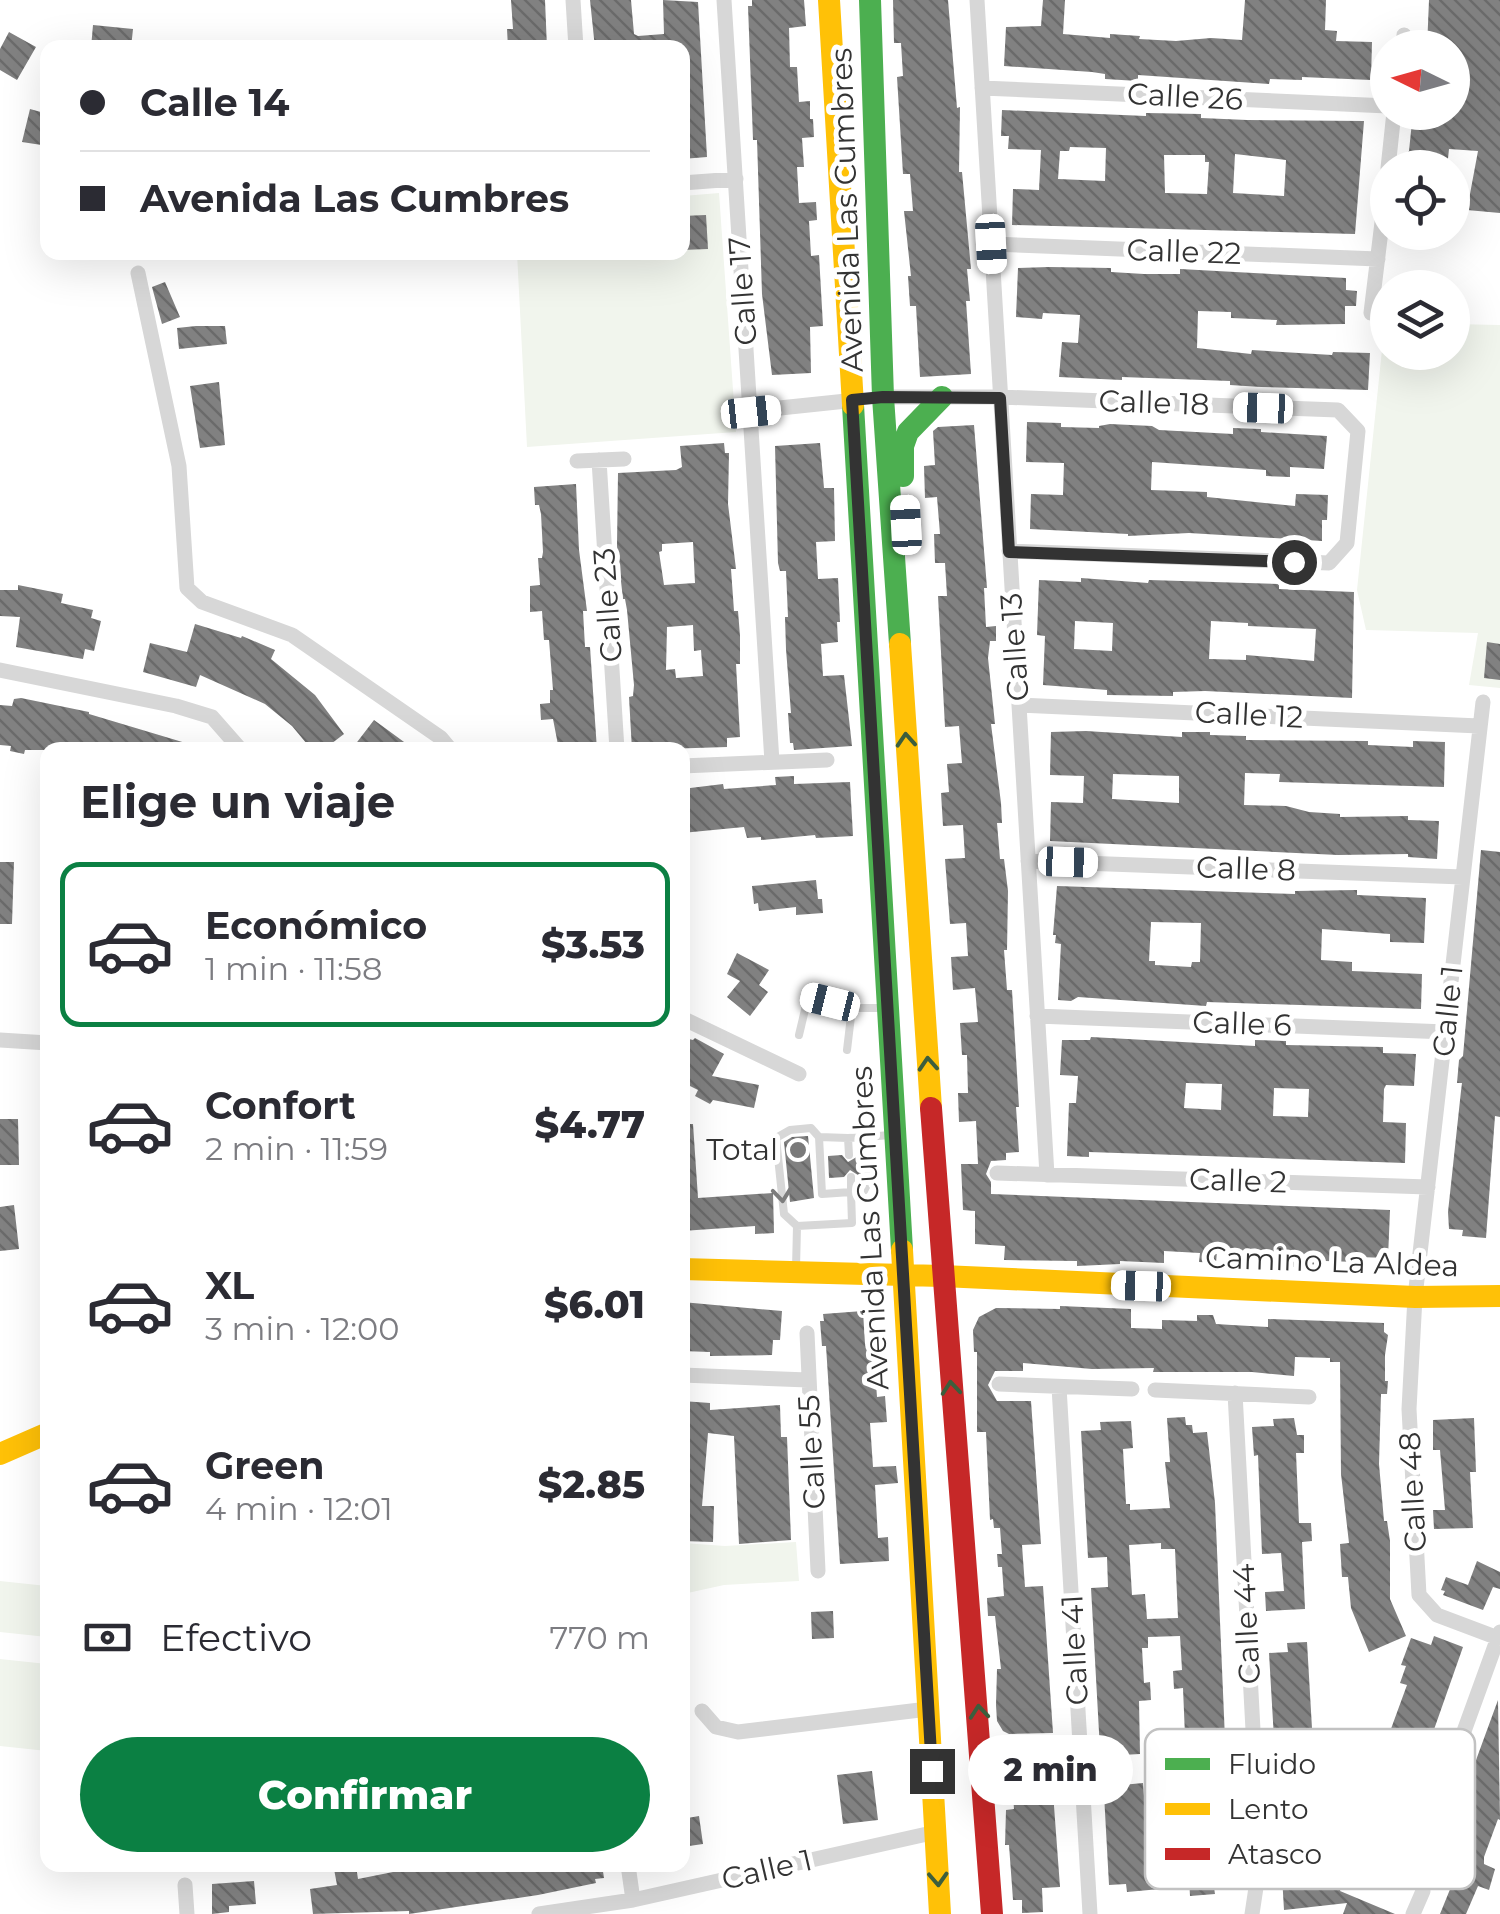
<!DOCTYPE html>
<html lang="es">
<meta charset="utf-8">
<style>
body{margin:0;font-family:Montserrat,sans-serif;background:#f7f7f7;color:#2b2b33;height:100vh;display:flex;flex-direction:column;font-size:38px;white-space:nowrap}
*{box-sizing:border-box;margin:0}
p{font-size:32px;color:#7c7c81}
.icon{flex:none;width:55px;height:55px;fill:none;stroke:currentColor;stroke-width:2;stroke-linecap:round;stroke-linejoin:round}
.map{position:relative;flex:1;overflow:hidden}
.drawer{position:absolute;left:40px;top:742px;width:650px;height:1130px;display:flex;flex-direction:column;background:#fff;border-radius:20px;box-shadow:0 10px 40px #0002}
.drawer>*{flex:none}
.top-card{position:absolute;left:40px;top:40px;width:650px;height:220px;border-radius:20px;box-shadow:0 10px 40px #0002;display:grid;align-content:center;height:220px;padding:0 40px;background:#fff}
.needle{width:65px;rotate:275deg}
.buttons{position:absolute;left:1370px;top:30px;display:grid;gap:20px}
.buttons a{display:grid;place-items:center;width:100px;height:100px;border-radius:50%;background:#fff;box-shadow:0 10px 40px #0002;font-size:50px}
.end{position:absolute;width:45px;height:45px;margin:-22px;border:12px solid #333;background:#fff;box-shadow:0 0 0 5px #fff}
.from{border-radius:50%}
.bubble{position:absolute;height:70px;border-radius:35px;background:#fff;box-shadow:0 10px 40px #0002;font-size:32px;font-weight:800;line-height:70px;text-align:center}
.car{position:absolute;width:30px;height:60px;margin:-30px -15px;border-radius:12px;box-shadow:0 0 8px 2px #0007;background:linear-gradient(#fff 24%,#345 0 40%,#fff 0 76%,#345 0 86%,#fff 0)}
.top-card b{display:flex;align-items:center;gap:35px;height:95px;font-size:38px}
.top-card b+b{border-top:2px solid #e1e1e2}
.top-card i{width:25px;height:25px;background:#2b2b33}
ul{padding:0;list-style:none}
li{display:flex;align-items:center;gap:30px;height:165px;margin:0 20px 15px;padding:0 20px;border:5px solid transparent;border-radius:20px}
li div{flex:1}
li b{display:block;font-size:38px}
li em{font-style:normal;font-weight:800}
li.selected{border-color:#0b8043}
li>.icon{width:90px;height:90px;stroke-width:1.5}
h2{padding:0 40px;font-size:45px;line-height:120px}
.pay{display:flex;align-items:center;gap:25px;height:110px;padding:0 40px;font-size:38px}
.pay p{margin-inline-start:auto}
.action{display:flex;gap:20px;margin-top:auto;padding:20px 40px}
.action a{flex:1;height:115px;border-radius:60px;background:#0b8043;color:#fff;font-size:40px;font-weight:800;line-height:115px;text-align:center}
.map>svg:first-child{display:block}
.green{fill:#f1f5ed}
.building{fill:url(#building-back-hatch);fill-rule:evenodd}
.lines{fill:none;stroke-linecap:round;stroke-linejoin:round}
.lane{stroke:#d7d7d7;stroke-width:8}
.street{stroke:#d7d7d7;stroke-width:15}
.fast{stroke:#4caf50;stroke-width:22}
.slow{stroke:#ffc107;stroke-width:22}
.jam{stroke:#c62828;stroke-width:22}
.oneway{stroke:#3c5e3d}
.oneway2{stroke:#7d7d7d}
.route{stroke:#333;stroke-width:12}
.poi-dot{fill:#7a7a7a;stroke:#fff;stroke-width:4}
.labels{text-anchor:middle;stroke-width:10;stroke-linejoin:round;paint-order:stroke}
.street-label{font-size:30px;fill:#333;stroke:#fff}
.poi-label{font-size:30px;fill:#333;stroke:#fff;text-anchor:end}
.key{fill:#fff;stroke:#c2c2c2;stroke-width:2.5}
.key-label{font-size:28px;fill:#333}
</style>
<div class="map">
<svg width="1500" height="1914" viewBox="0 0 1500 1914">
<defs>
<pattern id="building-back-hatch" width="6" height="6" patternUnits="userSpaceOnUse" patternTransform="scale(2.5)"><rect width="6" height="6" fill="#818181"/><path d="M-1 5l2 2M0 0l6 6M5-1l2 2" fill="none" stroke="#6a6a6a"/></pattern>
</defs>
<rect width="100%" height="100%" fill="#fff"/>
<path class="green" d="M719,193L736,432L527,447L517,253L682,252L683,196Z
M1385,321L1388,352H1452L1453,324L1500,325V688L1469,685L1478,633L1366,630L1357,590Z
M796,1542L799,1581L724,1585L683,1594V1543L725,1546Z
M0,1581L47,1586V1637L0,1632Z
M0,1659L47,1664V1751L0,1746Z"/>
<path class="building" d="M511,0H545L547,48H508L507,29H513Z
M590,0H631L634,34L638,36L664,34L663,0L698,2L707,157L682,159V48H595Z
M752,0H804L806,26L789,28L790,67H797L799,102L810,101V119H813L814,137L802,138L804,167H797L799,203L816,202L817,220L809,221L811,256L819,255L823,326L810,327L811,373L772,375L762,294L757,140H753L748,6H752Z
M893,0H948L957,108L960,107L959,172H962L971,269H967L970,301H966L971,374L920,377L916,306H910L908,276H911L904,211H913L910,174H903L897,77L903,76L901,43H894Z
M1043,0H1065L1063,34L1110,38V34L1140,36L1139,39L1176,41L1211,38L1242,40L1245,0H1326L1325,30L1337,31L1336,41L1372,42L1371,80L1302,77V80L1270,79L1269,84L1138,75V81L1105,79V74L1092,72L1004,66L1006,27L1041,26Z
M1429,0H1500V213L1467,210L1478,151L1449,149L1447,168H1406L1405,155L1409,151L1413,112H1452V48H1427Z
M93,25L133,29L131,48H91Z
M9,32L36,47L17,80L0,70V49Z
M30,109L48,114V146L22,142Z
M1002,110L1146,116V113L1201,114V118L1247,120L1364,121L1355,234L1012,225L1013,189L1039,190L1041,150L1008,149L1009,136H1001ZM1070,147L1106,148L1105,181L1058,179L1060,151H1069ZM1235,154L1286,160L1284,196L1233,193ZM1164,155H1205V162H1209L1207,194L1165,193Z
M706,215L708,249L682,250V216Z
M1049,267L1111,268V272L1144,274H1180V269L1346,278V290L1357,291L1356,306H1345V324L1276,325L1277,320L1231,318V312L1198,311L1197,348L1251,354L1252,350L1332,355L1333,352L1370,353L1368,390L1261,387L1230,385V381L1122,377V380L1059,377L1062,342L1078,343L1080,315L1043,313L1042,319L1016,317L1018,268Z
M165,282L180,317L162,324L152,287Z
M196,326H225L227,344L179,349L177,328Z
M219,382L225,445L200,448L190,386Z
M1027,422L1061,423V427L1099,428V426L1110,424L1152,426L1159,430L1233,434V428L1261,429V432L1327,436L1324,469L1290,467V477L1266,476V470L1152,462L1151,490L1207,492V497L1295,506L1296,494L1328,495L1327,520H1322V541L1189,533L1128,536V534L1030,529L1031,494L1063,495L1064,463L1026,462Z
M974,425L987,588H984L986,627L996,626V641H990L988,658L995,724H991L1001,803L1002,823H997L1000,859H1004L1008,891L1007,950H1004L1007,990H1012L1019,1107H1016L1019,1152L1006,1153V1160L991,1161L986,1174L991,1182V1194L1390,1210L1388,1258L1358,1257V1262L1325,1261L1320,1267H1254V1253L1217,1251L1216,1263L1199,1262L1200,1253L1164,1251V1263L1120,1261V1264L1077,1266V1261L1004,1260L1005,1246L975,1244V1211L963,1210L961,1164H978L976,1121L959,1122L958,1093H968L967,1055H962L960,1023L978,1022L975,988L953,990L951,957L968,956L966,923L950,924L945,859L965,858L963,825L943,826L941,793L949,792L947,764L962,763L959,726L945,727L938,596H947L945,563H935L934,534H940L937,497L925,498L924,466L935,465L933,431L938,427Z
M724,443L725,453H729L728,504L736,569H731L734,611H738L740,636V664H736L740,737L727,738V747L632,750L629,697L633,696L634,685L627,610L625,599H623L617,546L618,473L676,470L682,467L680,446ZM693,542L695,583L664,585L659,552L662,551V544ZM693,625L694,651L701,650L703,676L676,678L675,669L666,670L667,627Z
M820,443L824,488H834L835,541L816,542L818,579L838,578L840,622H837L838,642L821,644L823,676L844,675L852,746L794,750L793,743H790L788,713H791L786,649L785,617H788L786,571H780L778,563L775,446Z
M576,484L579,550L587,611H583L585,647H590L597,750H559L553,719L541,720L540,704L550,703V690H553L549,640H544L542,611L530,612V586L540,585L538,558H542L543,552L541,514L539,505H535L534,487Z
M1081,578L1148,583L1149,580L1279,584V589L1354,592L1352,698L1205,691L1173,692V696L1107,695V690L1043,685L1045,636L1037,635L1039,580L1081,582ZM1075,621L1113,623L1112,651L1074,649ZM1211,621L1248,623V626L1316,629L1314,661L1246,655V660L1209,659Z
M18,585L63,594L61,603L93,610L91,618L101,621L94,651L85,649L83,659L16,647L20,617L0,616V590H18Z
M195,624L241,638L242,636L275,650L271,659L315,695L344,734L323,750H312L292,726L265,704L200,675L196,687L143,672L150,643L187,652Z
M1487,642L1500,644V680L1484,678Z
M21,698L89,712V714L199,747L198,750H25L24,754L10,751L11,746L0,745V705L12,706L14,699Z
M374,720L415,750H351Z
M1086,731L1182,737V732H1210V735L1246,736V740L1368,741V745L1413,747V741L1445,742L1444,787L1279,782L1280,774L1245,773L1244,805L1286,806L1309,812L1340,814V817L1408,816V820L1439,821L1437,859L1408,857V854L1338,855L1050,841L1051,802L1083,803L1084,776L1050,775L1051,732ZM1113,774L1179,776V803L1112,799Z
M794,776V784L850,782L853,836L816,838L815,835L761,840V837L747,838L744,827L682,833V789L723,784L724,789L776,785L775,777Z
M1481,850L1500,852V1117L1495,1116L1486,1238L1462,1236L1463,1230L1449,1229L1448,1212L1461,1091L1462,1083H1457L1459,1060L1463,1056Z
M0,862H14L12,924H0Z
M816,880L818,899H822L823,913L796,915V907L759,911L758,903L754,904L752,886Z
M1057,886L1295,894V891L1357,890V895L1426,898L1424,943L1390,942V934L1322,929L1321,960L1352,962V971L1422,974L1421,1009L1207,1002L1206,1006L1078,997L1071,1001L1058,1000L1061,944L1055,943L1056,935H1053ZM1151,922L1201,923L1200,962H1192L1191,967L1155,965V961H1149Z
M737,953L769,970L759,985L768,992L750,1016L727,997L740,981L727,974Z
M1091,1037L1255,1046V1040L1286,1041V1045L1383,1047V1053L1416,1054L1414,1086L1386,1085L1384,1089L1383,1122L1406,1123L1405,1163L1089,1152V1157L1067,1156L1069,1103H1076L1078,1076L1060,1075L1062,1040H1090ZM1186,1083L1222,1084L1221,1110L1184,1108ZM1274,1088L1309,1089L1308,1117L1273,1116Z
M695,1038L724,1054L712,1076L759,1085L754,1108L713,1100L710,1104L695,1096L698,1090L682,1082V1051L689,1039L693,1040Z
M0,1119H18L19,1165H0Z
M682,1124H693L698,1198L773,1193L774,1233L755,1234V1226L682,1231Z
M808,1136L814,1198L790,1202L784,1142L792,1137Z
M842,1155L848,1162L860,1155L861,1177L850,1170L844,1177L829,1178L828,1156Z
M14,1205L19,1249L0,1251V1207Z
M682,1302L782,1311L780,1340H773L772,1355L710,1356V1352L682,1351Z
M1060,1306L1131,1309V1328L1162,1329V1320L1197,1321V1315H1213L1216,1324L1232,1325L1268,1327V1319L1384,1323V1332L1388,1335L1385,1355V1381H1388L1387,1394H1381L1379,1464L1384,1521H1387L1390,1541V1599L1406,1636L1369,1652L1351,1608L1348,1577H1342L1340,1544L1349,1543L1341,1474L1340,1362H1330V1358L1295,1357L1294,1376L1252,1372H1153L1154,1368L1092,1369L1023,1363V1371H995L988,1385L997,1401H1031L1041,1544L1022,1545L1025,1587L1043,1586L1053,1733L1009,1734L1003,1731L997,1721L996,1705L997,1669H1001L995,1616H988L987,1598L1004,1596L1002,1567H998L997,1554H1002L1000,1528H994L993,1519L990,1520L986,1432H977V1352H974L973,1330L979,1317L996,1308L1060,1309Z
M863,1311L865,1344L873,1343L877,1397L885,1396L887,1422L870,1423L873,1467L896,1466L898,1483L875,1485L878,1538L888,1537L889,1561L840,1564L826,1346H822L820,1321H824L823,1314Z
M682,1401L710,1403V1410L780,1405L781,1437H787L791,1540L739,1544L734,1436L708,1433L702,1506H714L713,1542L682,1541Z
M1185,1417L1186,1425H1192L1193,1433L1207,1432L1215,1503L1226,1763L1206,1764L1209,1797L1227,1796L1234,1886L1214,1888L1215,1894L1190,1896L1189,1878H1192L1193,1868L1188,1807L1174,1808L1173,1791L1186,1790L1182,1736H1185L1183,1688L1174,1689L1173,1671L1182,1670L1180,1636L1148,1637V1648H1142L1144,1683L1150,1682L1151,1700L1139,1701L1140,1754L1122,1755V1748L1100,1750L1091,1588L1108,1587L1107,1557L1088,1558L1081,1431L1101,1430L1100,1422L1131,1421L1133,1448L1123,1449L1126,1504H1130V1510L1170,1508L1165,1462H1170L1167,1418ZM1161,1543V1549H1175L1178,1618L1147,1619L1145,1594L1132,1595L1129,1545Z
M1294,1418L1297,1435H1304V1453H1296L1299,1523H1311L1312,1541L1302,1542L1305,1609L1266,1611L1265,1592L1284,1591L1281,1553L1262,1554L1258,1455L1254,1456L1252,1427L1274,1426L1273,1419Z
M1474,1418L1476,1472H1470L1473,1528L1434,1529L1433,1510H1445L1440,1450H1433V1420Z
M1477,1561L1500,1572V1589L1493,1587L1483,1610L1443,1595L1445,1591L1441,1590L1446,1577L1468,1585Z
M833,1611L834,1638L812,1639L811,1612Z
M1434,1636L1463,1647L1405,1812L1394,1808L1380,1852L1339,1838L1353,1804L1364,1808L1379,1759L1373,1757L1381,1734L1388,1737L1407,1685L1400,1683L1406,1666L1401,1665L1411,1638L1431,1645Z
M1307,1642L1314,1763L1316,1775H1323L1324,1790L1316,1791L1322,1890L1342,1886L1340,1891L1395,1914H1343L1347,1903L1284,1910L1269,1653L1288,1652L1287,1643Z
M1498,1700L1500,1820L1498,1819L1484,1857V1864L1495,1869L1489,1890L1478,1886L1466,1914H1440L1455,1877L1451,1876L1463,1843L1449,1838L1453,1823Z
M872,1771L878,1820L843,1824L837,1775Z
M1052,1779L1060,1887L1042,1888L1043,1912L1022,1913V1900H1013L1009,1845H1005L1006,1810L1014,1809L1012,1782Z
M1143,1783L1150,1873L1159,1872L1160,1889L1127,1892L1126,1884L1109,1885L1104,1794L1123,1793L1122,1785Z
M699,1816L703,1844L682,1847V1819Z
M428,1865H602L604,1878L595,1879L596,1883L538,1895L409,1914V1911L313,1914L310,1889L337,1885L334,1869L356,1866L358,1879Z
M254,1881L256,1904L229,1906V1912L212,1914V1884Z"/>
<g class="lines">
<path class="lane" d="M799,1035L808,997L852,1008H883
M847,1050L852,1008
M849,1155L848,1138L866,1137
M851,1177V1192L864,1191L869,1181L866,1137L890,1135
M797,1226L784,1214L776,1138L790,1130L811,1128L819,1137
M796,1269L797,1226L852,1223L851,1192L822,1194L819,1137L848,1138"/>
<path class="street" d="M573,0L576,48
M724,0L772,762
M977,0L1047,1175
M1403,48L1404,35
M982,88L1388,106
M1388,168L1394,112
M682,183L736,179
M991,244L1378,259
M138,273L179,466L187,588L202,602L292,635L441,738L451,750
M1371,313L1388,173
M879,397H1000L1338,410L1358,431L1347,543L1329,563L1009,551
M751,411L856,400
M599,460L617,750
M577,461L624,459
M0,670L176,706L212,717L241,750
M1483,702L1415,1297L1409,1409L1419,1595L1437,1615L1498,1638
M1019,705L1479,726
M682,766L827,760
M1028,861L1463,877
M1037,1016L1446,1032
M682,1018L799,1074
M0,1040L48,1043
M997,1173L1428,1187
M807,1333L818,1571
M682,1375L808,1380
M999,1384L1132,1389
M1059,1387L1090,1914
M1155,1390L1309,1397
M1235,1393L1260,1861L1252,1914
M702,1711L716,1727L738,1732L928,1709
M982,1753L1080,1749
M628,1865L633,1900
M185,1885L187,1914
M539,1914L633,1900L936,1832
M1413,1914L1423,1891L1418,1858L1500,1632"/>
<path class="fast" d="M870,0L883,397L900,644
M853,405L902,1250
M903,476V446L908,432L942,397"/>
<path class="slow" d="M829,0L853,405
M900,644L931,1108
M902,1250L940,1914
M682,1269L942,1276L1415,1297L1500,1296
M0,1454L48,1433"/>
<path class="jam" d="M931,1108L992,1914"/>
</g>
<defs><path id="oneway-chevron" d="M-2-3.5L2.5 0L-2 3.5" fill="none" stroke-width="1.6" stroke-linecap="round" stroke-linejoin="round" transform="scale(2.5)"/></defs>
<g class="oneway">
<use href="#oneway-chevron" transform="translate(906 740) rotate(-94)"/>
<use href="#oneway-chevron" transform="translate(928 1064) rotate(-94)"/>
<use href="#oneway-chevron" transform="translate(951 1388) rotate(-95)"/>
<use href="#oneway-chevron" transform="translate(979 1712) rotate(-95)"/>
<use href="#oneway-chevron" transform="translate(938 1879) rotate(87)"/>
</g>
<use class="oneway2" href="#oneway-chevron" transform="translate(782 1195) rotate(84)"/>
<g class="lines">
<path class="route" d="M932,1771L852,400L883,397L1000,398L1009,552L1294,562"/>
</g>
<circle class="poi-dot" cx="798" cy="1150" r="10"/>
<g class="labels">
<g class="street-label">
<text transform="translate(1185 97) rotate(3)" y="10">Calle 26</text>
<text transform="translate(847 210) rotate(-92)" y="10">Avenida Las Cumbres</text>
<text transform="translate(1184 252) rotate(2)" y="10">Calle 22</text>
<text transform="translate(743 291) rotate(-94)" y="10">Calle 17</text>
<text transform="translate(1154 403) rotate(2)" y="10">Calle 18</text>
<text transform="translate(608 605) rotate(-94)" y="10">Calle 23</text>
<text transform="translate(1015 647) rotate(-94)" y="10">Calle 13</text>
<text transform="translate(1249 715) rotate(3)" y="10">Calle 12</text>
<text transform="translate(1246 869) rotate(2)" y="10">Calle 8</text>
<text transform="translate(1448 1011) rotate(-84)" y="10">Calle 1</text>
<text transform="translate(1242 1024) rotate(2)" y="10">Calle 6</text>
<text transform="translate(1238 1181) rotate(2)" y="10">Calle 2</text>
<text transform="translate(870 1228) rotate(-93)" y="10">Avenida Las Cumbres</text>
<text transform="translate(1332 1262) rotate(2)" y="10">Camino La Aldea</text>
<text transform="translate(812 1452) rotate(-93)" y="10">Calle 55</text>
<text transform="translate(1413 1492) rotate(-93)" y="10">Calle 48</text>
<text transform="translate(1247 1624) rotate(-93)" y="10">Calle 44</text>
<text transform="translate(1075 1650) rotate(-93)" y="10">Calle 41</text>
<text transform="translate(767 1870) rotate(-13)" y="10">Calle 1</text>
</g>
<g class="poi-label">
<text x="778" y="1160">Total</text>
</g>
</g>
<rect x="1145" y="1729" width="330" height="160" rx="15" class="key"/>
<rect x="1165" y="1758" width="45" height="12" fill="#4caf50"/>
<rect x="1165" y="1803" width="45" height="12" fill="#ffc107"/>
<rect x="1165" y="1848" width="45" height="12" fill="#c62828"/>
<g class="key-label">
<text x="1228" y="1774">Fluido</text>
<text x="1228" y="1819">Lento</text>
<text x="1228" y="1864">Atasco</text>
</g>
</svg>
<div class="buttons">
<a><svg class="needle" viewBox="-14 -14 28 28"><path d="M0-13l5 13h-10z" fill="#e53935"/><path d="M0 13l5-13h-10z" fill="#7c7c81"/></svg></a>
<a><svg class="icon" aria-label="locate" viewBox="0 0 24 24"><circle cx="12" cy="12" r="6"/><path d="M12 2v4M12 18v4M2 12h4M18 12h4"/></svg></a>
<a><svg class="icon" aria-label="layers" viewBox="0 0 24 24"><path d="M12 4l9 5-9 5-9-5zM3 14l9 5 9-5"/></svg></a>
</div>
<i class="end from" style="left:1294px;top:562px"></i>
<i class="end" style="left:932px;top:1771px"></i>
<div class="bubble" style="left:968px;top:1735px;width:165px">2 min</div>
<i class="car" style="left:991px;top:244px;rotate:177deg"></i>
<i class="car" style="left:1263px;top:408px;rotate:272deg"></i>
<i class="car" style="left:751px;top:412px;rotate:84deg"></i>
<i class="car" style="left:906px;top:525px;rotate:357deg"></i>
<i class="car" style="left:1068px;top:862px;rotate:92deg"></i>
<i class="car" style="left:830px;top:1002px;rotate:284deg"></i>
<i class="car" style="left:1141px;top:1286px;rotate:272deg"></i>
<div class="top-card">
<b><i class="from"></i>Calle 14</b>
<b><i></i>Avenida Las Cumbres</b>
</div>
<section class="drawer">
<h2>Elige un viaje</h2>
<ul>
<li class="selected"><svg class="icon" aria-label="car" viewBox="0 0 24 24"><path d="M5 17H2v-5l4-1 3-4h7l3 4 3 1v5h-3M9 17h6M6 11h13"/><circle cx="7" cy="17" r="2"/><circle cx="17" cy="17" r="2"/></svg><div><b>Económico</b><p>1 min · 11:58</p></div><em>$3.53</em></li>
<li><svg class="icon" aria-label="car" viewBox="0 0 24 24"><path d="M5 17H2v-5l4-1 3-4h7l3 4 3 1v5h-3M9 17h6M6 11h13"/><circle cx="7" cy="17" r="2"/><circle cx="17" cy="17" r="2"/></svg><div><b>Confort</b><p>2 min · 11:59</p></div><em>$4.77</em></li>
<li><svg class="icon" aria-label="car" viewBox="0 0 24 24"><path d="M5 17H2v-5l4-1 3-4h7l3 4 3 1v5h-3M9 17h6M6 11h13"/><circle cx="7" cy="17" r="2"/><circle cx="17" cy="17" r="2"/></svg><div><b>XL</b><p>3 min · 12:00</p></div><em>$6.01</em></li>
<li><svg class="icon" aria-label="car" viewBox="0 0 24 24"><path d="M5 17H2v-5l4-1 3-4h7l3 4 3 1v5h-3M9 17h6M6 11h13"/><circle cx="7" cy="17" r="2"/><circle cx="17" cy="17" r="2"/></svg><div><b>Green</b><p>4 min · 12:01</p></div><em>$2.85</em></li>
</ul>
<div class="pay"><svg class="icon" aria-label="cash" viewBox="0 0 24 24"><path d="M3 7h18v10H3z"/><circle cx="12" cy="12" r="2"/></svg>Efectivo<p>770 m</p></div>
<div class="action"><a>Confirmar</a></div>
</section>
</div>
